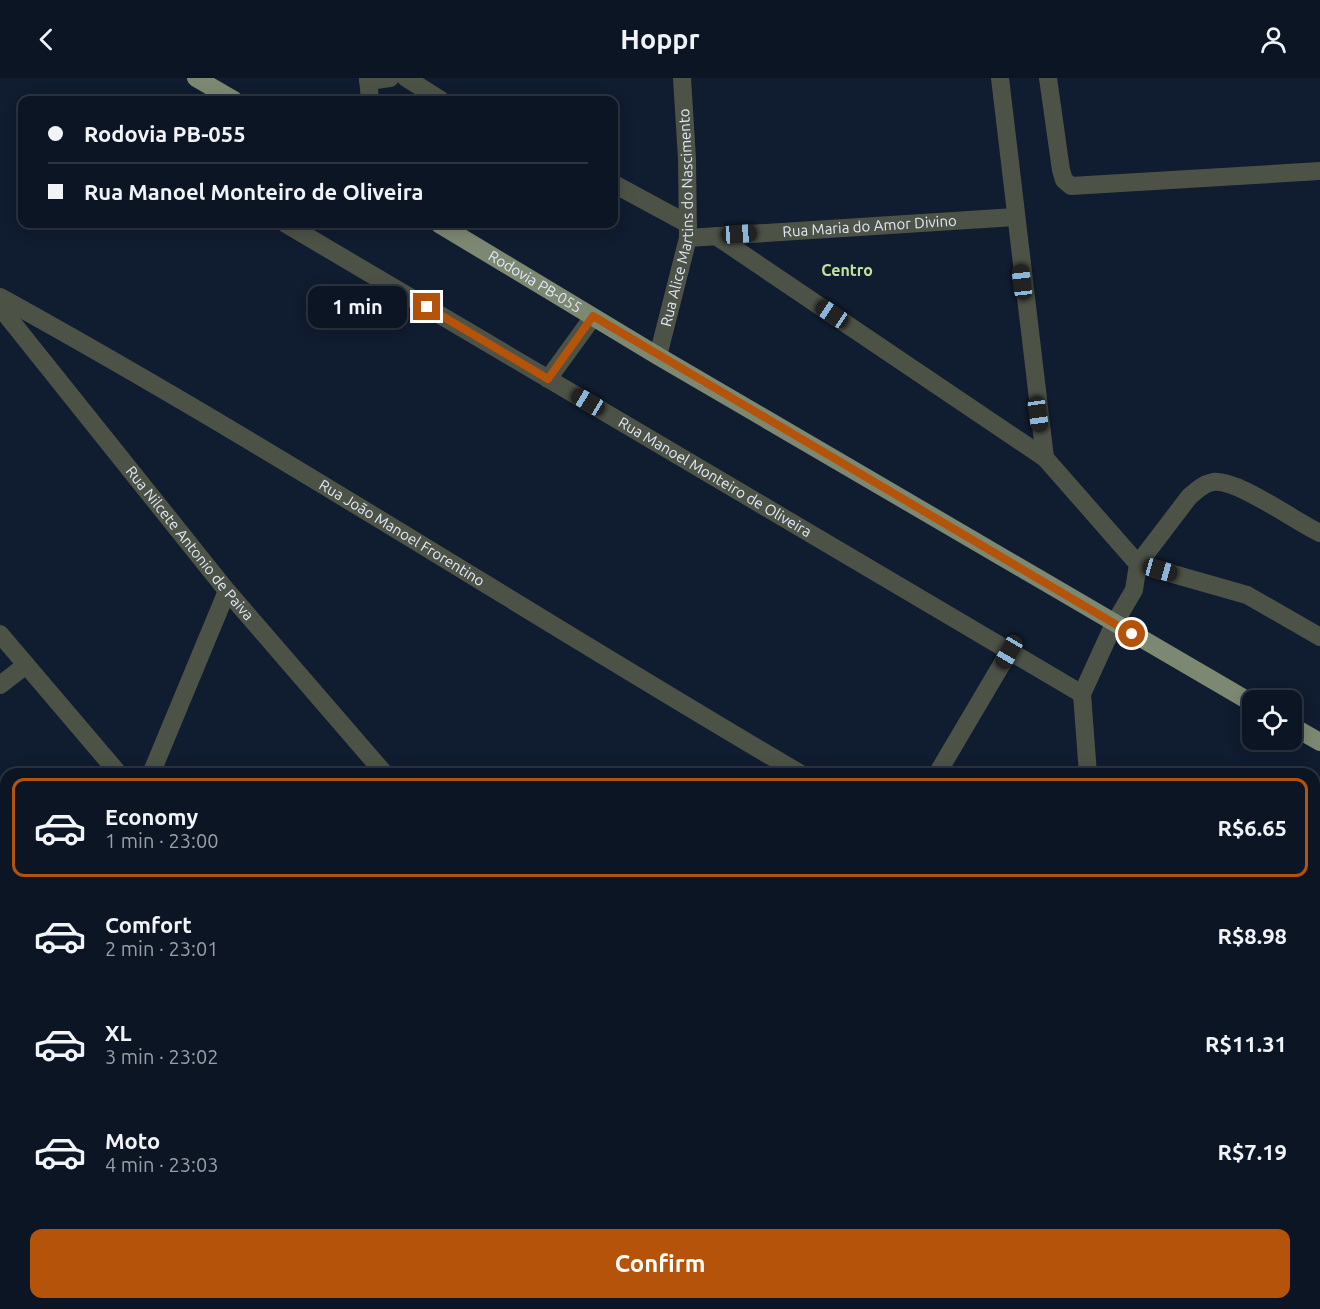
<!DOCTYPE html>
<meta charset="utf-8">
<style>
body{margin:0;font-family:Ubuntu,sans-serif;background:#1a2230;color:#f1f3f6;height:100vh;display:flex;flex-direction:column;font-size:22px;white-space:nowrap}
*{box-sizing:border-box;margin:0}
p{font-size:20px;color:#9a9fa6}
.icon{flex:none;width:33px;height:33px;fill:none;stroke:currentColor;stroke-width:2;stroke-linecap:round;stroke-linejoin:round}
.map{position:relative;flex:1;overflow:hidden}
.drawer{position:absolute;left:0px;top:690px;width:1320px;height:542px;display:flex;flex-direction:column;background:#0c1523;border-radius:18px 18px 0 0;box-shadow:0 3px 15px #0003,0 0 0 2px #2c3441}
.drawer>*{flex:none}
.guide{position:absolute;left:18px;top:18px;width:600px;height:132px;border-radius:12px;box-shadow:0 3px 15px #0003,0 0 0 2px #2c3441;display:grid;align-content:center;height:132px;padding:0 30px;background:#0c1523}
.tools{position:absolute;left:1242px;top:612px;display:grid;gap:12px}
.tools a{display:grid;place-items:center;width:60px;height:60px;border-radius:12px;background:#0c1523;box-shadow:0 3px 15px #0003,0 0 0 2px #2c3441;font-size:30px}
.end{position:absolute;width:27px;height:27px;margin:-14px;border:8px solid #b45309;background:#fff;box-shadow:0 0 0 3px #fff}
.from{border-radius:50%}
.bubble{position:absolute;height:42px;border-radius:12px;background:#0c1523;box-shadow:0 3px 15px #0003,0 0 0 2px #2c3441;font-size:20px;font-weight:700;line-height:42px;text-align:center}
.car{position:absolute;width:18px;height:36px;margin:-18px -9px;border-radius:8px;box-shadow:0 0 4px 2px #0007;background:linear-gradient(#222 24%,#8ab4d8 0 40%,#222 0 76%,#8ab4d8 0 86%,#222 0)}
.guide b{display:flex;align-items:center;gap:21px;height:57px;font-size:22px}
.guide b+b{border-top:2px solid #2c3441}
.guide i{width:15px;height:15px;background:#f1f3f6}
ul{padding:10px 0 0;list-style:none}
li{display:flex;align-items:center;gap:18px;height:99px;margin:0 12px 9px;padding:0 18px;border:3px solid transparent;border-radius:12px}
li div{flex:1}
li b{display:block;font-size:22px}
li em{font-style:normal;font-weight:700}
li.selected{border-color:#b45309}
li>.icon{width:54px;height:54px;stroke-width:1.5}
.action{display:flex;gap:12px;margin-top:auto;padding:12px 30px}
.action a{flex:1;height:69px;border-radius:12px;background:#b45309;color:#fff;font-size:24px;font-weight:700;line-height:69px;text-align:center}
header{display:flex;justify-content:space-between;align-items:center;height:78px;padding:0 30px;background:#0c1523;font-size:27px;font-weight:700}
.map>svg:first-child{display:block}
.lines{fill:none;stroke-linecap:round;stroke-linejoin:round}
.minor{stroke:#4d5247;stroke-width:18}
.primary{stroke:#7d8872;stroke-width:18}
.route{stroke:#b45309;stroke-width:8}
.labels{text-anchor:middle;stroke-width:6;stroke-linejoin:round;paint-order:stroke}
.street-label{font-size:15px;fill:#e0e9f6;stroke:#101c2f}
.neighbourhood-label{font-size:16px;font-weight:bold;fill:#c2e59e;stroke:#101c2f}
</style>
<header><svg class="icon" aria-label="back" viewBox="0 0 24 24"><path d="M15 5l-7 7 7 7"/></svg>Hoppr<svg class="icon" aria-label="person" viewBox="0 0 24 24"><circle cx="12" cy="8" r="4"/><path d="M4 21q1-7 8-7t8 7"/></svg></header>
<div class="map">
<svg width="1320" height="1231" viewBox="0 0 1320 1231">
<rect width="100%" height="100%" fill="#101c2f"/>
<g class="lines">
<g class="minor">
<path d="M368,0L370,22"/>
<path d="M406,0L441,22"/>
<path d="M1000,0L1045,380L1138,486L1134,512L1114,546L1082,616L1088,696"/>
<path d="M1048,0L1061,92L1064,102L1071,108L1320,93"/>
<path d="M368,3L390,0"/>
<path d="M614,106L688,146"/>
<path id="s1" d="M286,146L1082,616"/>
<path d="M716,158L1045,380"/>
<path id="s2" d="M688,160L1015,139"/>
<path id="s3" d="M0,219C272,369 533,539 801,696"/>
<path id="s4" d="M0,229L227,513L385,696"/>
<path id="s5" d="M658,278L688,160L687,81L682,0"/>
<path d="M548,301L593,239"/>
<path d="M1138,486L1189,419C1197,412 1203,406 1213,404C1238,401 1294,443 1320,455"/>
<path d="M1138,486L1247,517L1320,559"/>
<path d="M0,556L119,696"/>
<path d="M0,607L26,587"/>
<path d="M151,696L227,513"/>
<path d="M937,696L1009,574"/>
<path d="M0,859L6,855"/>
<path d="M1314,1038L1320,1042"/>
<path d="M0,1156L6,1137"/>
<path d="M800,1226L804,1231"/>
<path d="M895,1226L906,1231"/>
<path d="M1133,1227L1140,1231"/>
</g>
<g class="primary">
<path d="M196,0L234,22"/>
<path id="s6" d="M439,146L658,278L1252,625"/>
<path d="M1292,648L1320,664"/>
</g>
</g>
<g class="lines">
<path class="route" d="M427,229L548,301L593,238L1132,556"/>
</g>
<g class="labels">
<g class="street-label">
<text dy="5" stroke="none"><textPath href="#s5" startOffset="141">Rua Alice Martins do Nascimento</textPath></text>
<text dy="5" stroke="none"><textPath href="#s2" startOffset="182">Rua Maria do Amor Divino</textPath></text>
<text dy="5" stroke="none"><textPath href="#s6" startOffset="112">Rodovia PB-055</textPath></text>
<text dy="5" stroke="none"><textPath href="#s1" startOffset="498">Rua Manoel Monteiro de Oliveira</textPath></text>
<text dy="5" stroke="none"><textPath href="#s3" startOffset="466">Rua João Manoel Frorentino</textPath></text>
<text dy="5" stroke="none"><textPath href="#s4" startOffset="303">Rua Nilcete Antonio de Paiva</textPath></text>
</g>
<g class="neighbourhood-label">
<text x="847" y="198">Centro</text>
</g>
</g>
</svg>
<div class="tools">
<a><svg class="icon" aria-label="locate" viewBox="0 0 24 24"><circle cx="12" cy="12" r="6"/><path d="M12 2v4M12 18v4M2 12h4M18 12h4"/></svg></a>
</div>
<i class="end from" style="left:1132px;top:556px"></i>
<i class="end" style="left:427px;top:229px"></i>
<div class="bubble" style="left:308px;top:208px;width:99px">1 min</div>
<i class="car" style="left:739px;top:156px;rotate:86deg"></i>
<i class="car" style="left:1022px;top:204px;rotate:353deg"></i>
<i class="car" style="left:832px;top:236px;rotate:304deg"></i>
<i class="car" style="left:588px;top:324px;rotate:301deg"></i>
<i class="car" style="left:1038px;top:336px;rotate:172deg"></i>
<i class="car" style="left:1160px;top:492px;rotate:106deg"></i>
<i class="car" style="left:1009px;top:574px;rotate:210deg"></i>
<div class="guide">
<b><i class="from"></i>Rodovia PB-055</b>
<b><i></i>Rua Manoel Monteiro de Oliveira</b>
</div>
<section class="drawer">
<ul>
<li class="selected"><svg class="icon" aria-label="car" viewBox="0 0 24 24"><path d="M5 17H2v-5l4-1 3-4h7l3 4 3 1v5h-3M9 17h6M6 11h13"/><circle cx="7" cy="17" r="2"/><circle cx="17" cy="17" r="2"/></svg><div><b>Economy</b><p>1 min · 23:00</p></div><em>R$6.65</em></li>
<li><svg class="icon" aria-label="car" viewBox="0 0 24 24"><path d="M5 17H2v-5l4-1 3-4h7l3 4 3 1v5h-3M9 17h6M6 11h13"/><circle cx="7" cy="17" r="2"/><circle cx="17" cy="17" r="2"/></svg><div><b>Comfort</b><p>2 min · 23:01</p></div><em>R$8.98</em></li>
<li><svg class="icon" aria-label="car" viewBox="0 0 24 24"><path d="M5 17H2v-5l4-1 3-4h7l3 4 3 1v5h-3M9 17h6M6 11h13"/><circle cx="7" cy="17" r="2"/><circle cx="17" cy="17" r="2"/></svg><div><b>XL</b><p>3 min · 23:02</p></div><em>R$11.31</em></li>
<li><svg class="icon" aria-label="car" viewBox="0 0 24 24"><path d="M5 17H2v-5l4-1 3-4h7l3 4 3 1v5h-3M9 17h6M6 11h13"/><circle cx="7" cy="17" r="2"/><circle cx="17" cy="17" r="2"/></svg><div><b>Moto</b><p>4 min · 23:03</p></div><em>R$7.19</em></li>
</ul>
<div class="action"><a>Confirm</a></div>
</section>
</div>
